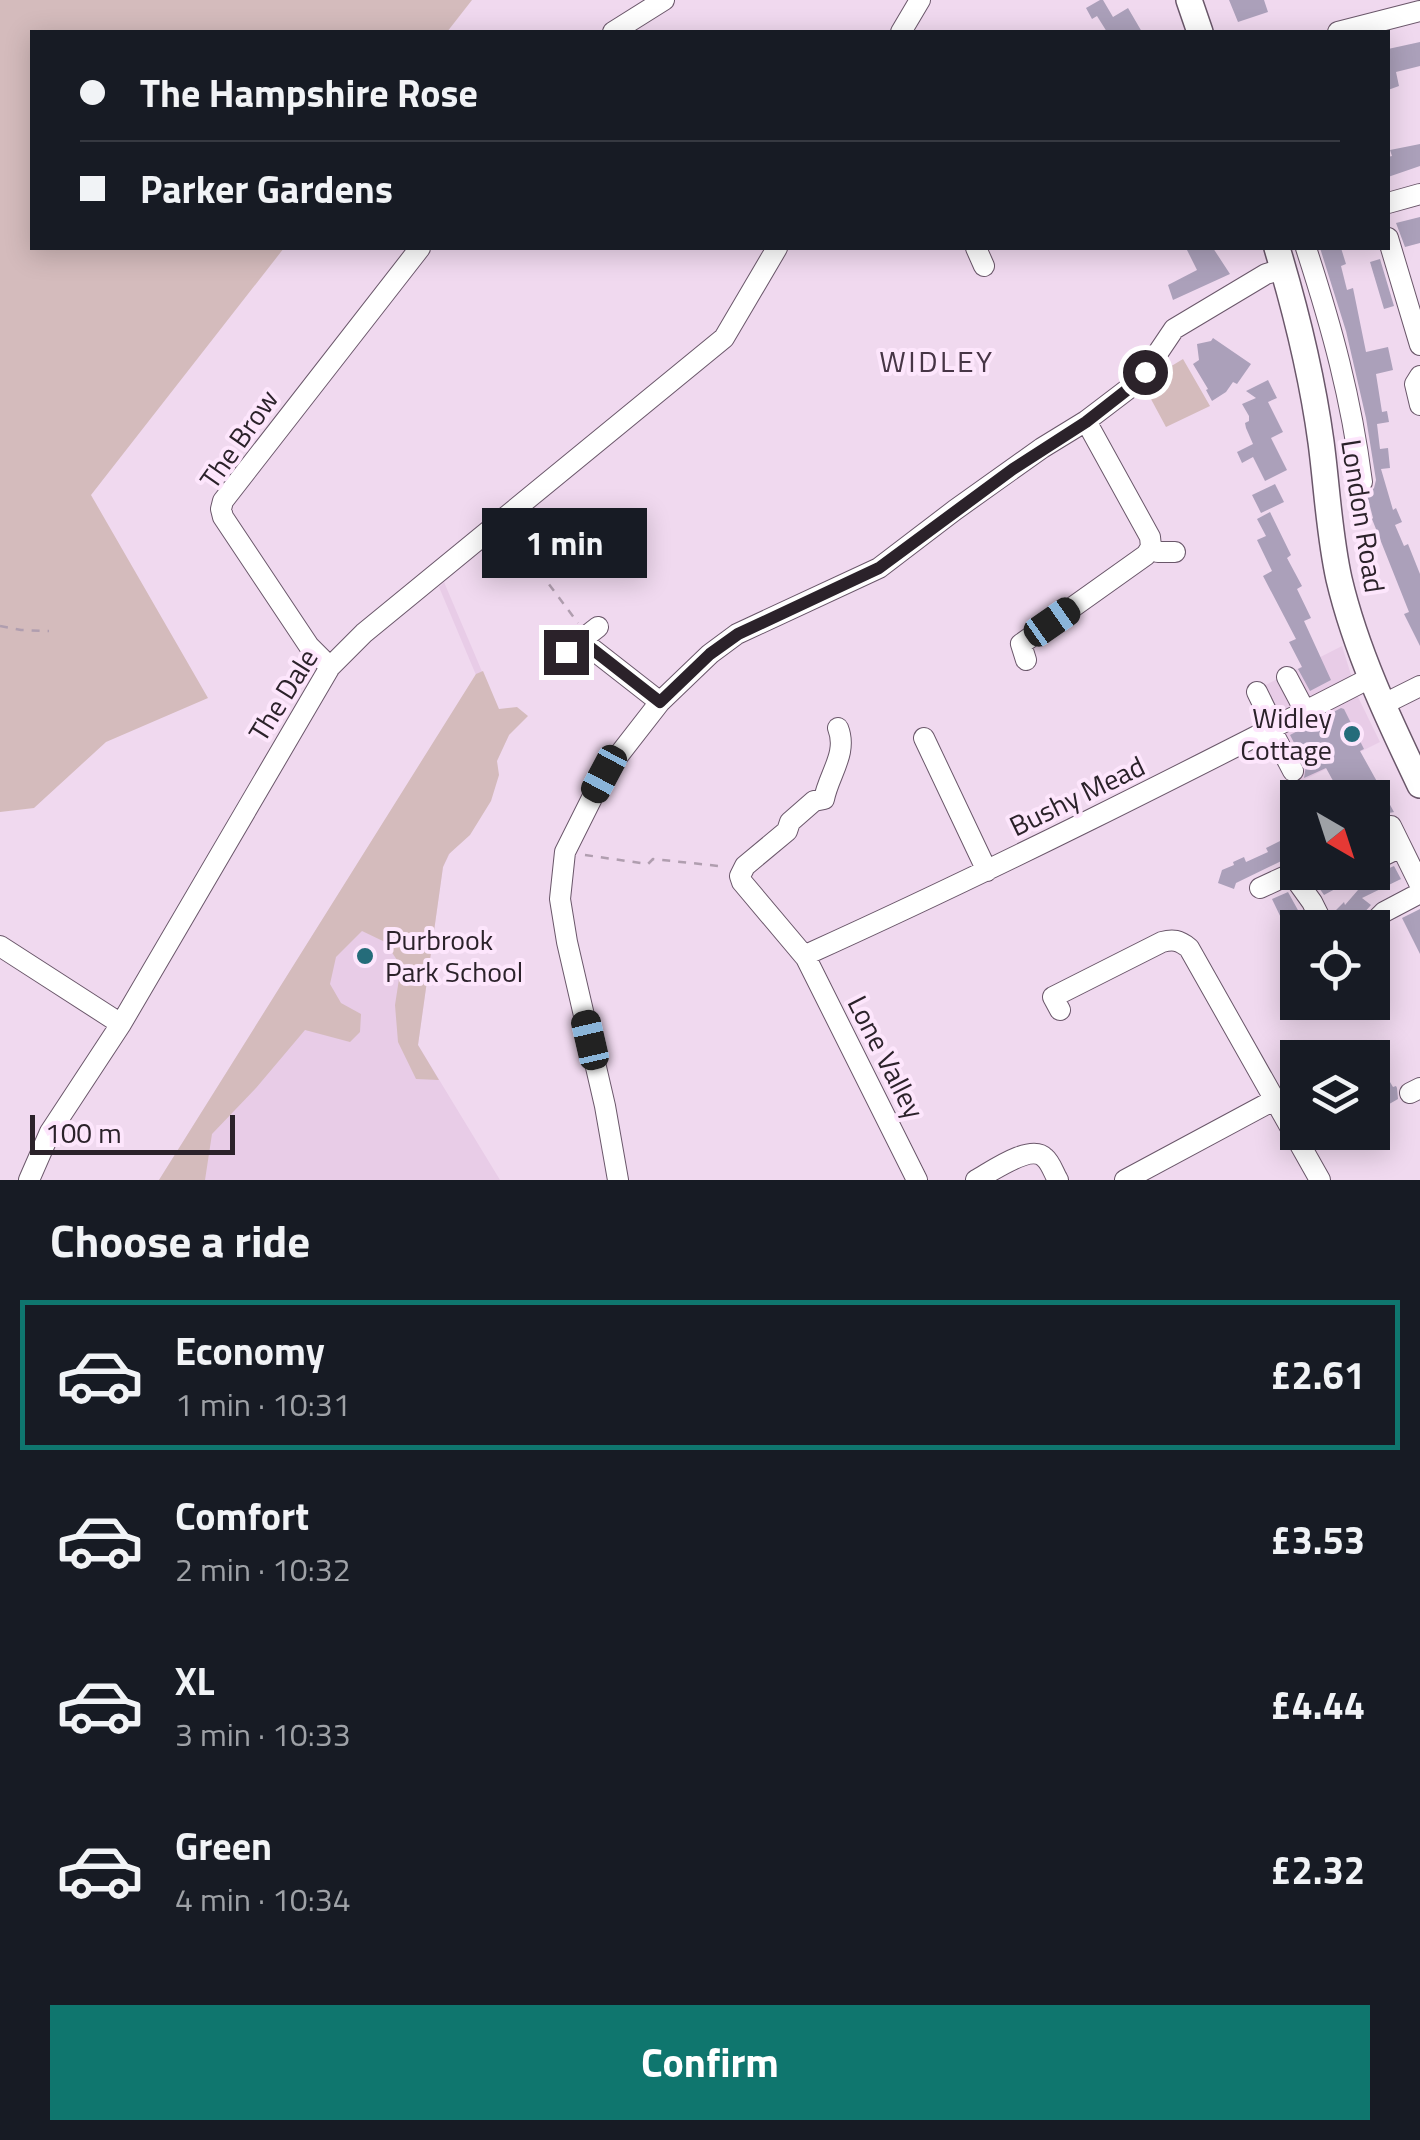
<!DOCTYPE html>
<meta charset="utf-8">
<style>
body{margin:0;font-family:"Titillium Web",sans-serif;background:#20242c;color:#f1f3f6;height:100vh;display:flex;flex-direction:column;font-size:38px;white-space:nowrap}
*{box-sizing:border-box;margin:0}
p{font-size:32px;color:#9ea1a6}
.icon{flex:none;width:55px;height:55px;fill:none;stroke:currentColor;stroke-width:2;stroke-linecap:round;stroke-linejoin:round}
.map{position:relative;height:1180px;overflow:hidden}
.sheet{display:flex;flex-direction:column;background:#171b24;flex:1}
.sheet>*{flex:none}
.guide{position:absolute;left:30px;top:30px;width:1360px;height:220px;border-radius:0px;box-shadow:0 5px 25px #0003;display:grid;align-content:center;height:220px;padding:0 50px;background:#171b24}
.needle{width:65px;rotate:141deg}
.tools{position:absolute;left:1280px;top:780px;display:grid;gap:20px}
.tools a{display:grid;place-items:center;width:110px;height:110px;border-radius:0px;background:#171b24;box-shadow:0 5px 25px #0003;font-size:50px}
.scale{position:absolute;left:30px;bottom:25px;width:205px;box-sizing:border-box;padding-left:10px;border:5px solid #2b222a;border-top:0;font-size:28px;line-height:35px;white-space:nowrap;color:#2b222a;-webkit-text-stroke:8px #fde6fc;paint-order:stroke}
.end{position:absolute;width:45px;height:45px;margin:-22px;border:12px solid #2b222a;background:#fff;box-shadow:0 0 0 5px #fff}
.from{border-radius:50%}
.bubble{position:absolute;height:70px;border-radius:0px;background:#171b24;box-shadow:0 5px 25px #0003;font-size:32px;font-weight:700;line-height:70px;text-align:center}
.car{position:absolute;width:30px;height:60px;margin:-30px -15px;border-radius:12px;box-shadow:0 0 8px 2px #0007;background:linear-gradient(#222 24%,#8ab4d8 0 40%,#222 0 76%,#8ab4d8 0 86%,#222 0)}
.guide b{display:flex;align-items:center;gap:35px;height:95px;font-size:38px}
.guide b+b{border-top:2px solid #363941}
.guide i{width:25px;height:25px;background:#f1f3f6}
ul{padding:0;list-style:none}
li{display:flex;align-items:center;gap:30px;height:150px;margin:0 20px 15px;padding:0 30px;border:5px solid transparent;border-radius:0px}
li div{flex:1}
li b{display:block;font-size:38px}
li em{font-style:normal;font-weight:700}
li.current{border-color:#0f766e}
li>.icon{width:90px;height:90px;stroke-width:1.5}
h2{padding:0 50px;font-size:45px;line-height:120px}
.button{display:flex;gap:20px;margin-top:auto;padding:20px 50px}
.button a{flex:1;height:115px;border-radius:0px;background:#0f766e;color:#fff;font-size:40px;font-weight:700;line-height:115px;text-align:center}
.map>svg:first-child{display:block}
.built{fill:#e8cce7}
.green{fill:#d4bbbc}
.building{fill:#aba0ba}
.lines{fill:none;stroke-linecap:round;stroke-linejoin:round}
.minor-casing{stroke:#6a576a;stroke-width:22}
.major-casing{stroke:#6a576a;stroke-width:28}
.path{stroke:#b09eaf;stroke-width:2.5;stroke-dasharray:8 8;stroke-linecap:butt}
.minor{stroke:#fff;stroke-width:20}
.major{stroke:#fff;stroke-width:25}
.route{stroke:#2b222a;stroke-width:12}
.poi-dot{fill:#256c7a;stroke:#fde6fc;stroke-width:4}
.labels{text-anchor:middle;stroke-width:8;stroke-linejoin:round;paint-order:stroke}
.street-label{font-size:28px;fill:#2b222a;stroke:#fde6fc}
.poi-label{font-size:28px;fill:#2b222a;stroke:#fde6fc;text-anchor:end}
.neighbourhood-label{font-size:30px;letter-spacing:2.5px;fill:#473546;stroke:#fde6fc}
</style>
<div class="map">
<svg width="1420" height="1180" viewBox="0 0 1420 1180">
<rect width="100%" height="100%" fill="#f0d9ef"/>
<path class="built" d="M444,582L509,735L443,867L418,1045L500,1180H159L476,675L439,587Z
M1342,646L1358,697L1380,742L1294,785L1271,738L1252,692Z"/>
<path class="green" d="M0,0H472L447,32H32V248H284L91,495L208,698L106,742L34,808L0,812Z
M1183,359L1210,406L1166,427L1145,388L1155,376Z
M483,671L499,709L517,707L528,716L509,735L497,761L499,775L491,801L470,835L449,854L443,867L418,1045L439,1080L416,1079L398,1042L395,1005L401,966L385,942L362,931L336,957L330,984L341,1003L361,1014L360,1032L350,1042L305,1030L256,1088L212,1134L205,1180H159L476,674Z"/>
<path class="building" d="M1100,0H1103L1113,17L1128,8L1142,32H1107L1097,16L1092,19L1086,8Z
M1229,0H1264L1268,12L1238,22Z
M1420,42V66L1396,72L1399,86L1388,90V49Z
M1420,144V166L1388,177V157L1392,156L1390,150Z
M1420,217V243L1405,247L1396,223Z
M1186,248H1213L1230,274L1173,300L1168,285L1197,270Z
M1320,248H1341L1346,264L1341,266L1347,290L1353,288L1366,352L1388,347L1393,370L1376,374L1382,412L1387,411L1389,422L1377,424L1380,449L1388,448L1390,468L1381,469L1393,510L1396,508L1402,522L1395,525L1404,546L1408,544L1420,574V646L1404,614L1409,612L1372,519L1373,518L1367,495L1374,488L1376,480L1366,418L1346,331Z
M1380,259L1394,306L1384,309L1370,262Z
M1213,338L1251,364L1237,384L1233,382L1226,392L1212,401L1206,390L1208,389L1193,364L1199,360L1197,344L1211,341Z
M1268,380L1277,398L1268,402L1283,432L1271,438L1287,470L1265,481L1253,457L1242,463L1237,452L1253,444L1246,428L1245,423L1249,421V416L1242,404L1256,398L1246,391Z
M1275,484L1284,502L1261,513L1252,495Z
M1270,512L1291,555L1287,558L1302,586L1297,589L1311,618L1304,621L1331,680L1310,691L1298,669L1302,667L1289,642L1296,639L1263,576L1272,571L1257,540L1266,536L1257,519Z
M1341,708L1344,709L1364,749L1360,751L1394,812L1384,814L1373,823L1382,841L1372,846V798H1338L1334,790L1337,788L1326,768L1304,778L1306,766L1290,735Z
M1288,837L1296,854L1236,883L1234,889L1218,883L1222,870L1234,865L1233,862L1244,857L1246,862L1268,852L1266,848Z
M1394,866L1401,879L1362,898L1371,905L1355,923L1354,922L1349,928H1343L1338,923L1333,913L1344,902L1345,905L1358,890H1370L1375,885L1376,874Z
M1308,872H1329L1337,888L1324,895Z
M1288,892L1299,912L1301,911L1309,928L1291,929L1286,918L1282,920L1272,899Z
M1420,909V954L1402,918Z
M1372,1060L1385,1084L1390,1082L1393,1087L1396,1086L1397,1088L1398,1099L1384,1107L1380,1099L1372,1103Z"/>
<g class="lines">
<defs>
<path id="minor" d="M613,32L664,0
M901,32L920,0
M1338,32L1420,11
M1388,203L1420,194
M1388,238L1420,345
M976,248L984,266
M1306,248C1332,328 1351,397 1362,482
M1420,376L1415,384L1420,405
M1151,547L1158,552H1175
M582,641L660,702
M566,652L598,627
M1026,660L1021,644L1146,555L1151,547L1150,537L1086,421
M330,667L309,646L223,517L221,509L223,501L420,248
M1287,677L1305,711
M1257,692L1274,727
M1382,705L1420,686
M838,728C848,753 829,774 824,799L814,801L790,822L787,831L745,866L740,876L742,882L806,958L917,1180
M1271,729L1293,771
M924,738L987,871
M1391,826L1420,885
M1372,861L1401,847
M1360,872L1363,878
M1260,888L1286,876L1294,877L1312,902L1325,928
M1368,928L1384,912L1420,893
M0,946L121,1024
M806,958L810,953C1000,867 1185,773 1370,678
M1060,1010L1053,997L1162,942C1173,939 1179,940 1189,948L1320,1180
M1410,1093L1420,1088
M29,1180L50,1132L121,1024L330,667L364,633L724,338L777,248
M618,1180L605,1106L567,942L560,899L565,852L604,774L660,702L710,654L737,634L879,568L955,510L1042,448L1086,421L1132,386L1145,372L1174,329L1266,274L1283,269
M976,1180C991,1172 1031,1143 1045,1158C1051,1163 1054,1174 1058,1180
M1125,1180L1274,1100"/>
<path id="major" d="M1189,0L1200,32
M1277,248C1296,311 1312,376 1321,442C1327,487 1329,534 1339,579C1356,651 1388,718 1420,785"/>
</defs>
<use href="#minor" class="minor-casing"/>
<use href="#major" class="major-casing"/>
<path class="path" d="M521,527L548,583L578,623
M0,626L21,630L49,631
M585,855L648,864L653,859L719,866L722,870"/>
<use href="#minor" class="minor"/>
<use href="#major" class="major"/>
</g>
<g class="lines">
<path class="route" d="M566,652L582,641L660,702L710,654L738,634L879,568L1013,469L1086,422L1132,386L1145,372"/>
</g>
<g class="poi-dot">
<circle cx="1352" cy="734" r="10"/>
<circle cx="365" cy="956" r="10"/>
</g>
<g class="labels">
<g class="street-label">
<text transform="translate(239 439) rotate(-55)" y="10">The Brow</text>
<text transform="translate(1363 516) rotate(81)" y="10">London Road</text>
<text transform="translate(283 695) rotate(-58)" y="10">The Dale</text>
<text transform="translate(1077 796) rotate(-26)" y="10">Bushy Mead</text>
<text transform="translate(886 1057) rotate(63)" y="10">Lone Valley</text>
</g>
<g class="poi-label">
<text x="1332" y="728">Widley<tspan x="1332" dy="32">Cottage</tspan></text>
<text x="385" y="950" text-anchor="start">Purbrook<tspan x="385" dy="32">Park School</tspan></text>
</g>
<g class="neighbourhood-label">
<text x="937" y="372">WIDLEY</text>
</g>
</g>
</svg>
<div class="tools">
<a><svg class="needle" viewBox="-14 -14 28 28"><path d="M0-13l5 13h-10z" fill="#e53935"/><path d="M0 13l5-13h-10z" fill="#9ea1a6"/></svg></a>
<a><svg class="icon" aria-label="locate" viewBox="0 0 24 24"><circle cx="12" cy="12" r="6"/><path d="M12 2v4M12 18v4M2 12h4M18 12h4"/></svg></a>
<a><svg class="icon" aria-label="layers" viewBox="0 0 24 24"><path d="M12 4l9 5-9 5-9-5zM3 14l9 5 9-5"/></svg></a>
</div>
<div class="scale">100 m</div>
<i class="end from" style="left:1145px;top:372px"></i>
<i class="end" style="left:566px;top:652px"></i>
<div class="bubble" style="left:482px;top:508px;width:165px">1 min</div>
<i class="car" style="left:1052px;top:622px;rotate:55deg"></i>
<i class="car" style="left:604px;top:774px;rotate:208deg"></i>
<i class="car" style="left:590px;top:1040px;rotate:347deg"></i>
<div class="guide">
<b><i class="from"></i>The Hampshire Rose</b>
<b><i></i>Parker Gardens</b>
</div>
</div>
<section class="sheet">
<h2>Choose a ride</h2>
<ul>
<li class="current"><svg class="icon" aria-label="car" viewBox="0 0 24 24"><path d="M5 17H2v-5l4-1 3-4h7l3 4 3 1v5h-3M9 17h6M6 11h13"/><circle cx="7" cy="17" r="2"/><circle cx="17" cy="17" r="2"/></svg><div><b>Economy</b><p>1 min · 10:31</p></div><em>£2.61</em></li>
<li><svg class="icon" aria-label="car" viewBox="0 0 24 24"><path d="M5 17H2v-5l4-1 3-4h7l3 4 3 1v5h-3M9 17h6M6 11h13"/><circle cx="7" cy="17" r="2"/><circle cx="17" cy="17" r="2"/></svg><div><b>Comfort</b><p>2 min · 10:32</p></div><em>£3.53</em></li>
<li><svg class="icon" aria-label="car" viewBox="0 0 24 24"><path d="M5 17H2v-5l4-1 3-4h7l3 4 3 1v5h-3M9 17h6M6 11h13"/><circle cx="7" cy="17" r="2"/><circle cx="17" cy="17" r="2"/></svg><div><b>XL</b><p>3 min · 10:33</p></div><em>£4.44</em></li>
<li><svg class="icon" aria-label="car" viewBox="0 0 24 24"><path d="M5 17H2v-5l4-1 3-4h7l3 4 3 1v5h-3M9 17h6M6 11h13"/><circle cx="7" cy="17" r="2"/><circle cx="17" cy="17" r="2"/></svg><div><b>Green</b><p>4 min · 10:34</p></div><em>£2.32</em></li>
</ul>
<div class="button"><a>Confirm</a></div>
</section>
